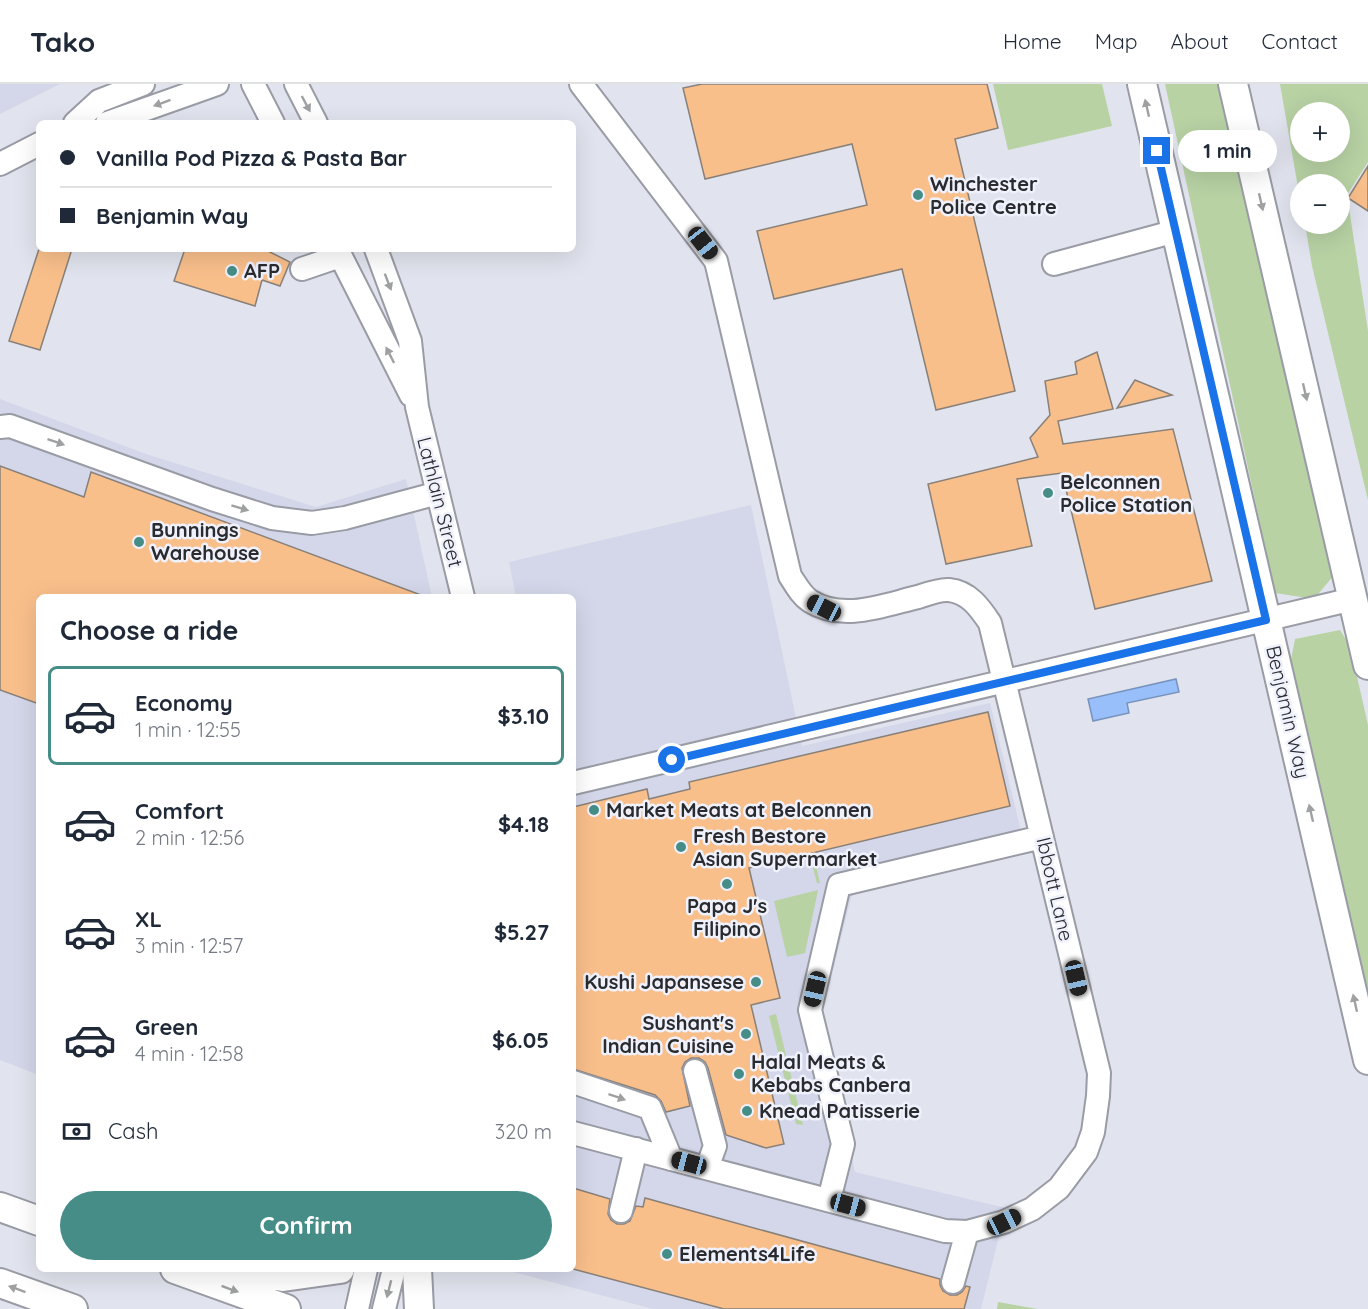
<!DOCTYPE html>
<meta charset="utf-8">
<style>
body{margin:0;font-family:Quicksand,sans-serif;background:#f2f2f3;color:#1f2937;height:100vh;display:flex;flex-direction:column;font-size:22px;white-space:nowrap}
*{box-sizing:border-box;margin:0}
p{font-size:20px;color:#747a83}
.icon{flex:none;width:33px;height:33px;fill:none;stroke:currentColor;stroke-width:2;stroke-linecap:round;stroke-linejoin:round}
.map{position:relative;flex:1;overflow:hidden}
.panel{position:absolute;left:36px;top:510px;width:540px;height:678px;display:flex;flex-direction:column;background:#fff;border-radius:9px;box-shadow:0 6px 24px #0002}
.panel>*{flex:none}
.banner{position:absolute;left:36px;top:36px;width:540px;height:132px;border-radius:9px;box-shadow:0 6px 24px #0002;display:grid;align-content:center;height:132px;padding:0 24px;background:#fff}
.controls{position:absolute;left:1290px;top:18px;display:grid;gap:12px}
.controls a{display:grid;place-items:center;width:60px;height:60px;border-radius:50%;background:#fff;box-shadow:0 6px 24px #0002;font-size:30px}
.end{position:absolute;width:27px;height:27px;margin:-14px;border:8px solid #1a73e8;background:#fff;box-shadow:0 0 0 3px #fff}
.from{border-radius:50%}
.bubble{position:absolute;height:42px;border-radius:21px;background:#fff;box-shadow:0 6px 24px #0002;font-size:20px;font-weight:700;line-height:42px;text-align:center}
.car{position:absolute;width:18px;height:36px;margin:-18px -9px;border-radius:8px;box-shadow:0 0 4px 2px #0007;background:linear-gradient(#222 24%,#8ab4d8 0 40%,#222 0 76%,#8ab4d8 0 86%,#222 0)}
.banner b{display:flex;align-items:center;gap:21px;height:57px;font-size:22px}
.banner b+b{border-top:2px solid #e0e1e3}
.banner i{width:15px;height:15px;background:#1f2937}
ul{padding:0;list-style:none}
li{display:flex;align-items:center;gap:18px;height:99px;margin:0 12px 9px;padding:0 12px;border:3px solid transparent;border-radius:9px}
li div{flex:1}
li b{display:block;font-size:22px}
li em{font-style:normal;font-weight:700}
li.current{border-color:#468d88}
li>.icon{width:54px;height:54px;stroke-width:1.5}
h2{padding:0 24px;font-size:27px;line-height:72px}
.pay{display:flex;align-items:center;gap:15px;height:66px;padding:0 24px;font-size:22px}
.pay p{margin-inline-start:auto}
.button{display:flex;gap:12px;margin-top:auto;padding:12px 24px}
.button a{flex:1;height:69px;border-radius:36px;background:#468d88;color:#fff;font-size:24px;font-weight:700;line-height:69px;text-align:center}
header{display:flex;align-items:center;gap:36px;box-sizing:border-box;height:84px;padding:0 30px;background:#fff;border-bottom:2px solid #e0e1e3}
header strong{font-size:28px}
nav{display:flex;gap:33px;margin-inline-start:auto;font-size:21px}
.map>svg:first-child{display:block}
.built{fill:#d3d7e9}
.green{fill:#b8d2a4;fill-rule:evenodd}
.water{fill:#98bffa;stroke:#7793bd;stroke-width:1.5}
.building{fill:#f9bf8b;stroke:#888079;stroke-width:1.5}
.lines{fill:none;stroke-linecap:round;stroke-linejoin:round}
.minor-casing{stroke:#999ba5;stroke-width:26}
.major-casing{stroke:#999ba5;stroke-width:32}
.minor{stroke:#fff;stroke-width:22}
.major{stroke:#fff;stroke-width:28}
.oneway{fill:#9fa0a1}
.route{stroke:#1a73e8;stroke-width:8}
.poi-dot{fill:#468d88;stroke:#eff1fc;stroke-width:2}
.labels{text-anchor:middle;stroke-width:5;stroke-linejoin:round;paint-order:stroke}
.poi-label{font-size:20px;font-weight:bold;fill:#2a2b2e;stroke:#eff1fc;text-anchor:start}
.street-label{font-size:20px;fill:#2a2b2e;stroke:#eff1fc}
</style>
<header>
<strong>Tako</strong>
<nav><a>Home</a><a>Map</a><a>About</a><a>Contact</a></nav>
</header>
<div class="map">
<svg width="1368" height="1225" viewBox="0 0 1368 1225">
<rect width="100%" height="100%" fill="#e1e4ee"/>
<path class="built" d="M0,0H60L0,30Z
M0,315L146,370L316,423L406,395L432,513H39V991L0,976Z
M751,421L802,662L990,619L1022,751L857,790L821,935L855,1088L1006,1124L981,1225H653L502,1185H573V513H516L509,478Z"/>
<path class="green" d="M993,0H1102L1112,42L1008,66Z
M1165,0H1219L1335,490L1314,515L1275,509Z
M1280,0H1368V78L1347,111L1368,247V416L1312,182L1305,140H1340V100H1300V115ZM1300,28H1340V68H1300Z
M1340,546L1350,562L1368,641V917L1290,581L1295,555Z
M813,769L820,799H817L810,773L789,778L788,775Z
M818,806L805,869L787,873L774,817Z
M776,930L803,1041L796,1040L769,932Z
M998,1218L1038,1225H997Z"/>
<path class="water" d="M1176,595L1179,608L1127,619L1129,629L1093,637L1088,615Z"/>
<path class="building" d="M702,0H987L998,44L955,55L1015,307L936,326L902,185L774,215L757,147L867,121L852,60L705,95L683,4Z
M1368,82V127L1348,114Z
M39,165H72L40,266L9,257Z
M185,165H264L290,178L280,202L262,196L255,222L174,197Z
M1097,268L1113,325L1058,337L1063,360L1173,345L1212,497L1095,525L1062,389L1017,395L1032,462L946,480L928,400L1038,373L1030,354L1050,331L1045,297L1077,290L1075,278Z
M1135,296L1172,311L1117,324Z
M0,382L84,413L91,388L421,511V513H39V620L0,606Z
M988,628L1010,722L749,784L780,914L751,921L784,1060L766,1064L726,1051L708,984L705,978L699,974H691L685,978L682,984L690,1022L666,1028L661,1017L655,1011L573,985V723L647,705L649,715L690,705L689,698Z
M573,1104L610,1115L608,1130L611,1136L617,1140H624L630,1137L636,1122L643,1123L645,1114L940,1195V1201L943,1207L950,1211H957L962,1208L966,1202L970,1203L964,1225H724L573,1185Z"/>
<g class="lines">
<defs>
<path id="minor" d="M253,0L273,39
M296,0L316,39
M75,39L99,17L143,0
M107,39L217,0
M0,80L39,60
M337,165L411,311
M376,165L410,257L417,323L463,513
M1054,180L1176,147
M302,185L340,172
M0,343L10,342L212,415L272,434L312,439L345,434L438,409
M573,699L1353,515
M695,987L715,1062L707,1084
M573,998L650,1024L671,1075
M573,1049L945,1147L967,1148L1004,1138L1032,1125L1059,1104L1086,1068L1093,1048L1098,1012L1099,989L990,539C980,524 969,508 949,506C940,505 927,510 918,513C884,521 843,538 810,517C801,511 796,501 790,492L716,177L581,0
M829,1116L843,1060L810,926L839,801L1042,753
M621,1127L636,1065
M953,1198L967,1148
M357,1225L366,1185
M384,1225L394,1185"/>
<path id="major" d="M1142,0L1368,976
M1233,0L1368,581
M0,1123L39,1137
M175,1185L286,1225
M235,1185L283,1193L340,1185
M417,1185L419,1225
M0,1199L73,1225"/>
</defs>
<use href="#minor" class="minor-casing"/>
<use href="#major" class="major-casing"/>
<use href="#minor" class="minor"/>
<use href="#major" class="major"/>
</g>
<defs><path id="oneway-solid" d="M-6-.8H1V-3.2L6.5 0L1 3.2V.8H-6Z" transform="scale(1.5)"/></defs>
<g class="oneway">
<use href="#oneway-solid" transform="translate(162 19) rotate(160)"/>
<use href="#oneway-solid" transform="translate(306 20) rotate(62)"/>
<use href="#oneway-solid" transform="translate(1147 24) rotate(-103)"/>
<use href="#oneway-solid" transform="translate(1261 118) rotate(77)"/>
<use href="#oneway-solid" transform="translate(388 198) rotate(69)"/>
<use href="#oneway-solid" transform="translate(390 271) rotate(-117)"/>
<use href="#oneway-solid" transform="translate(1305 308) rotate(77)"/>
<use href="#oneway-solid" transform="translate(56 358) rotate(19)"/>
<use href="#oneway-solid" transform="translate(240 424) rotate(17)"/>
<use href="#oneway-solid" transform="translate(1311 729) rotate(-103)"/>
<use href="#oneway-solid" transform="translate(1355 919) rotate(-103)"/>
<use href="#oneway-solid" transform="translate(617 1013) rotate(19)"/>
<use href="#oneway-solid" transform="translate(17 1205) rotate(-160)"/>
<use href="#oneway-solid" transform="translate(230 1205) rotate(20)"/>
<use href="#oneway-solid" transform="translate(389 1205) rotate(104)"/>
</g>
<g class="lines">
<path class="route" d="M672,676L1266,536L1157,67"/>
</g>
<g class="poi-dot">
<circle cx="918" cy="111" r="6"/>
<circle cx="232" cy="187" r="6"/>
<circle cx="1048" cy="409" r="6"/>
<circle cx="139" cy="458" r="6"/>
<circle cx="594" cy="726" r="6"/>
<circle cx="681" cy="763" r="6"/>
<circle cx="727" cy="800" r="6"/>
<circle cx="756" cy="898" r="6"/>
<circle cx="746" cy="950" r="6"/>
<circle cx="739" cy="990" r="6"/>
<circle cx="747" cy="1027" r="6"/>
<circle cx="667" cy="1170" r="6"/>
</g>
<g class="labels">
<g class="poi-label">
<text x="930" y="107">Winchester<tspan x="930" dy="23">Police Centre</tspan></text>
<text x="244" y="194">AFP</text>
<text x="1060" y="405">Belconnen<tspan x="1060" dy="23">Police Station</tspan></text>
<text x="151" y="453">Bunnings<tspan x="151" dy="23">Warehouse</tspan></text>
<text x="606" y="733">Market Meats at Belconnen</text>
<text x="693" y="759">Fresh Bestore<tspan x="693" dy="23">Asian Supermarket</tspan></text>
<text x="727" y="829" text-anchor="middle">Papa J's<tspan x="727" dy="23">Filipino</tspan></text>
<text x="744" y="905" text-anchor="end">Kushi Japansese</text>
<text x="734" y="946" text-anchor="end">Sushant's<tspan x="734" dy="23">Indian Cuisine</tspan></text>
<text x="751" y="985">Halal Meats &amp;<tspan x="751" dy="23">Kebabs Canbera</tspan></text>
<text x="759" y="1034">Knead Patisserie</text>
<text x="679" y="1177">Elements4Life</text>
</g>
<g class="street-label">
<text transform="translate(440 418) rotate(76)" y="7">Lathlain Street</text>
<text transform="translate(1288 628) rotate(77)" y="7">Benjamin Way</text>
<text transform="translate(1055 805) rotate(77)" y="7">Ibbott Lane</text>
</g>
</g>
</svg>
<div class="controls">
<a>+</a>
<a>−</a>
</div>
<i class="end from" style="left:672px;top:676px"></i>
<i class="end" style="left:1157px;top:67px"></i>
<div class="bubble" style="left:1178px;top:46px;width:99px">1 min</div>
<i class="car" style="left:703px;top:159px;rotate:142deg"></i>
<i class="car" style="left:824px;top:524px;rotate:297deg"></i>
<i class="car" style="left:1076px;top:894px;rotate:167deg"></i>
<i class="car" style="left:815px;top:905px;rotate:193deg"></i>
<i class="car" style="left:689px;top:1079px;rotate:285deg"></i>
<i class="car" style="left:848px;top:1121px;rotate:105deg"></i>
<i class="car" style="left:1004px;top:1138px;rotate:64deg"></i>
<div class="banner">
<b><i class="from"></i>Vanilla Pod Pizza &amp; Pasta Bar</b>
<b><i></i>Benjamin Way</b>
</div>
<section class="panel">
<h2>Choose a ride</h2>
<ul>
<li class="current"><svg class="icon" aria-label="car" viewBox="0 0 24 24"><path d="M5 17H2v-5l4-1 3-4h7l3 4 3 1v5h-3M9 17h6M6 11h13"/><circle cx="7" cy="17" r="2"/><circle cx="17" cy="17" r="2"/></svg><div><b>Economy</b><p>1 min · 12:55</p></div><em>$3.10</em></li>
<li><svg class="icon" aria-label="car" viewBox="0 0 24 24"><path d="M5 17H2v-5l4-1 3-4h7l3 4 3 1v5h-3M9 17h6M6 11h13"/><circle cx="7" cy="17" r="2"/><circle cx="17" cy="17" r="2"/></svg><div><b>Comfort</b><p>2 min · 12:56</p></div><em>$4.18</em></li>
<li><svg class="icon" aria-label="car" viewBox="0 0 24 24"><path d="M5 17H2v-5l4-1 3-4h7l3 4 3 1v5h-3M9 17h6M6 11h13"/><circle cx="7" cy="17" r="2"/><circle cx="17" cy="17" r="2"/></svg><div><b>XL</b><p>3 min · 12:57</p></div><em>$5.27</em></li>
<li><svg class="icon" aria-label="car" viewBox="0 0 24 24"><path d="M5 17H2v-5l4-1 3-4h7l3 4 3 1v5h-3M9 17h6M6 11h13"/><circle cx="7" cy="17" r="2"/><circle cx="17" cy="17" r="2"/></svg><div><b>Green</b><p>4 min · 12:58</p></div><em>$6.05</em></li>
</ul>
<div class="pay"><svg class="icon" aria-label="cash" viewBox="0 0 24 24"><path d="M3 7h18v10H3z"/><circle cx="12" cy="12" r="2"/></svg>Cash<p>320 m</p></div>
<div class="button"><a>Confirm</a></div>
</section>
</div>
